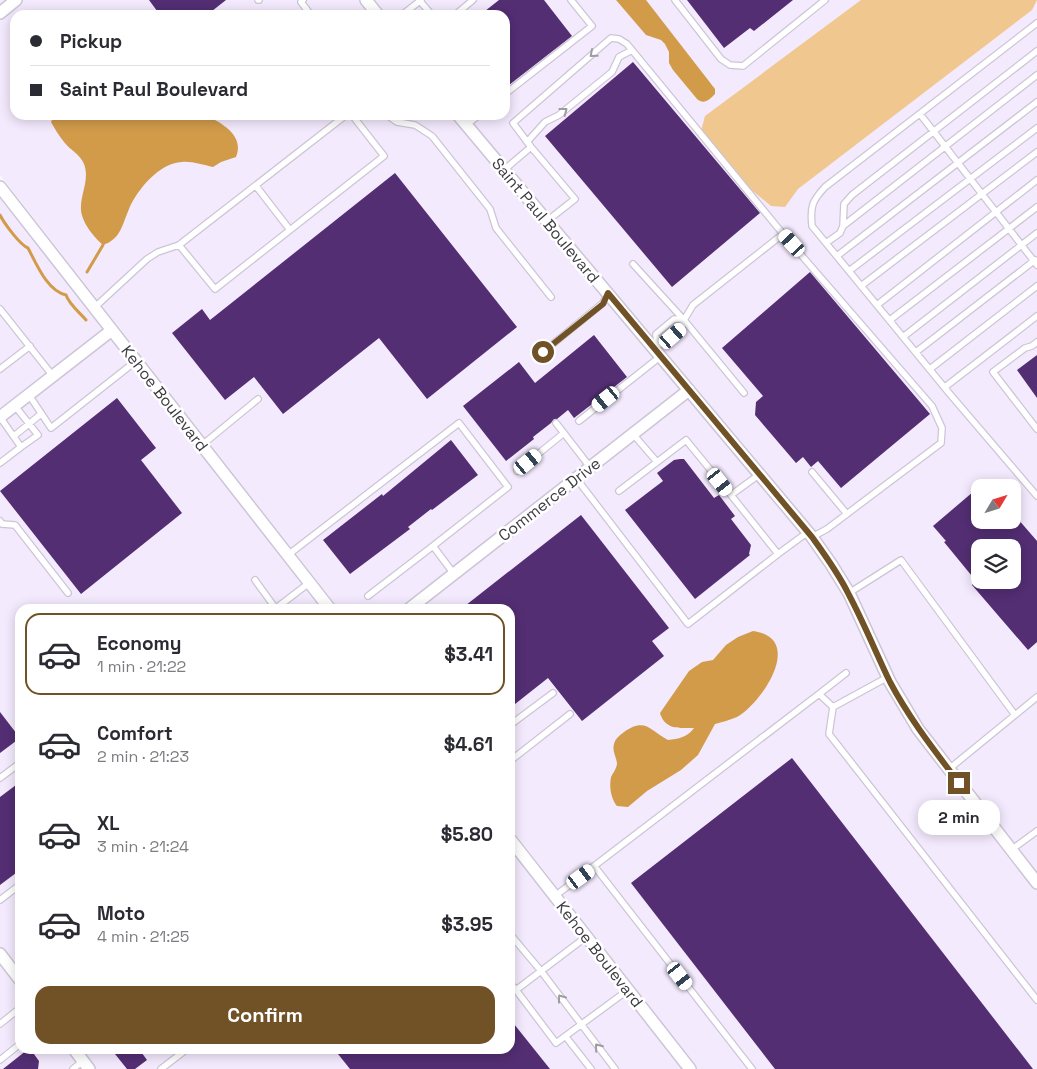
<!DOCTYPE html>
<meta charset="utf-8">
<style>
body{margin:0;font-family:"Space Grotesk",sans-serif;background:#f2f2f3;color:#2b2b33;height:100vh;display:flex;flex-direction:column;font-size:19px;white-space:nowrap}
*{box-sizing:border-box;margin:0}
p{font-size:16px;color:#7c7c81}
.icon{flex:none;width:28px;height:28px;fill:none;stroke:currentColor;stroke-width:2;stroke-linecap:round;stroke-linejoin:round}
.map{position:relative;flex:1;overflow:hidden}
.panel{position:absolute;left:15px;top:604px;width:500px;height:450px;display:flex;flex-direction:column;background:#fff;border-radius:15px;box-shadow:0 2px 12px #0003}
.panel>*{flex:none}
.guide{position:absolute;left:10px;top:10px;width:500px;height:110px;border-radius:15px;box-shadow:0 2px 12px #0003;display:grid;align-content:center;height:110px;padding:0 20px;background:#fff}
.needle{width:32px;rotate:52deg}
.controls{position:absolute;left:971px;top:479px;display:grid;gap:10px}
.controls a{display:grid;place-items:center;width:50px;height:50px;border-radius:10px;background:#fff;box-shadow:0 2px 12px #0003;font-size:25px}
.end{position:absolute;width:22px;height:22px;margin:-11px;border:6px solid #705226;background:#fff;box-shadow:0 0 0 2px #fff}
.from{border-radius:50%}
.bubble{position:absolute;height:35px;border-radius:15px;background:#fff;box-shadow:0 2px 12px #0003;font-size:16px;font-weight:600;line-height:35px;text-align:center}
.car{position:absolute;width:15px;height:30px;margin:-15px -8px;border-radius:6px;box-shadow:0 0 4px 1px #0007;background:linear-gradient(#fff 24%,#345 0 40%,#fff 0 76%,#345 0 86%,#fff 0)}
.guide b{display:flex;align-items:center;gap:18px;height:48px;font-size:19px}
.guide b+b{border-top:1px solid #e1e1e2}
.guide i{width:12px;height:12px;background:#2b2b33}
ul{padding:9px 0 0;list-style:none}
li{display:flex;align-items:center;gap:15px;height:82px;margin:0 10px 8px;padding:0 10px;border:2px solid transparent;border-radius:15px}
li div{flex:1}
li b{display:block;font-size:19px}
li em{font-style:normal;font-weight:600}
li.selected{border-color:#705226}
li>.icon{width:45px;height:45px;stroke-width:1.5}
.action{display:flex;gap:10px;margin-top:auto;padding:10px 20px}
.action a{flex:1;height:58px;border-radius:15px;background:#705226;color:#fff;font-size:20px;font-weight:600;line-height:58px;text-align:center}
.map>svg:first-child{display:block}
.built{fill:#f3eafd;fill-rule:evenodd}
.green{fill:#f0c78f}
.water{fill:#d19b4a}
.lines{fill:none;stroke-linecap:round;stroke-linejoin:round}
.stream{stroke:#d19b4a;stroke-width:3}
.building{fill:#532e73;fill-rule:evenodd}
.lane-casing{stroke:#cdc5d6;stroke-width:8}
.street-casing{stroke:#cdc5d6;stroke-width:14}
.lane{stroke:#fff;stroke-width:5.5}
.street{stroke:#fff;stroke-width:11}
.oneway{stroke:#9e9ca0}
.route{stroke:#705226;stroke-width:6}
.labels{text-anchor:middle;stroke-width:5;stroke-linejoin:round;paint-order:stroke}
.street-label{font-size:16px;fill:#3d3a41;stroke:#fff}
</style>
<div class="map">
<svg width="1037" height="1069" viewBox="0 0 1037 1069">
<rect width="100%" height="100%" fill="#fbf7ff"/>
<path class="built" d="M0,0H1037V1069H698L510,827V609H339L0,175ZM15,15H505V115H15ZM980,488H1012V520H980ZM980,548H1012V580H980Z
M0,195L323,609H20V1049H510V849L682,1069H0Z"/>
<path class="green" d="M861,0H1037L1032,10L798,189L785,207L771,206L742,182L701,131L705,116Z"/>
<path class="water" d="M616,0H646L715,89V94C709,100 704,105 697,99L673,70L669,63V52L665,44L661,40L646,35Z
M54,115H206C221,123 245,135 236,157L221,162L213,167C203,165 192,161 182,162C159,163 137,190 129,209C122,225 121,239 103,245C94,237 82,223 81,210C80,194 90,180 84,164C80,154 70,150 64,142C59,136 55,129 51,122Z
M753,631C805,638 763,702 737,717C730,720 722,722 715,724L698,755L681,770L647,791L628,807L617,806C611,799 609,787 611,777C613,773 617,768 617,763C616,756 612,751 614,744C615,739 620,735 624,732C645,717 650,730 668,740C678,739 688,737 694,728C679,728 665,730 660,713L689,671L702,662L713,660L726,645L738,637Z"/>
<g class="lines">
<path class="stream" d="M0,215C4,223 20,245 28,248C36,263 47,291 66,295C69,304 79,312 86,320
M87,272L103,245"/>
</g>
<path class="building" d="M149,0H226L207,15H160Z
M499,0H544L572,36L505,88V15H480Z
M687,0H793L754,31L750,28L724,48Z
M633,62L760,213L672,287L545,136Z
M395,173L517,327L427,399L379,338L283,414L254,377L225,400L172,333L202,309L210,320Z
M810,272L930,414L841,488L818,461L811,467L803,457L796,463L755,415L756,402L763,396L722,348Z
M594,335L627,377L574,418L568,410L557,419H554L551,423L533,437L534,439L506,461L463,406L519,362L535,383Z
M1037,355V398L1017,370Z
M117,398L156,448L141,460L182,513L81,594L0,491Z
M451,440L478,475L432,510L431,509L408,527L410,529L350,574L323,540L382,494L383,496Z
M680,459H684L714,498L719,495L735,516L731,519L751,545L749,554L750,555L695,599L625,510L663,481L657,473L674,460Z
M980,486V520H1012V512L1037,541V642L1028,650L972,585L976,581L944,542L946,541L933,526ZM980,548H1012V580H980Z
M581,515L669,628L652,641L664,656L582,721L548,678L510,708V609H461Z
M0,712L20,738L0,753Z
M792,758L1033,1069H775L631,883Z
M20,782V870L0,885V797Z
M510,1019L550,1069H350L334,1049H510Z
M111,1049H139L147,1060L135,1069H127Z
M27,1050H31L39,1061L38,1069H3Z"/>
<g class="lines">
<defs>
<path id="lane" d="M258,0H259
M303,0L301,2L311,15
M419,0L432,15
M675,0L721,59L730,65L743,66L825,0
M402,15L421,0
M455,15L473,0
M1037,23L825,187C812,201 810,207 812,226L949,393L1037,496
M1037,51L852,195L844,204L843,226L1037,75
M505,94L592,26L571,0
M920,114L1037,265
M346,115L179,245L215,289L384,156L352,115
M387,115L397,122L415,125L432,136L490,209L496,228L551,297
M466,125L479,115
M527,142L545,122L559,115L612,72L619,57L632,50
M531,147L513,123L611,38L619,39L627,44L783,234L932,406L942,428L941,443L827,529L812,537
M504,170L531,147L575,199L547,221
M256,186L290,230
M826,243L840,233L843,226
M837,256L1037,102
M633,264L684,320L744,393
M849,271L1037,128
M861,286L1037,152
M877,305L1037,180
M94,308L147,259L158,252L179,245
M0,309L53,376
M890,320L1037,207
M903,337L1037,233
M1037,342L1032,346L1025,348L993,372L1037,429
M657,344L656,334L674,319L684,320
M653,347L657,344H664L682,328L684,320L693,305L783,234
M543,352L603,303L608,293
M916,352L1035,260
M0,369L30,346
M930,369L1037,286
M945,387L1037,316
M29,395L51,428L136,361
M15,406L38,435L21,447
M579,421L661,356
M556,423L590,467
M633,434L657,462
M14,436L41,414
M202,445L258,399
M0,463L21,447L0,417
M517,471L564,433
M812,472L847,514
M760,474L731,495L778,554L808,532
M576,478L688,624L778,554
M619,491L686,440L731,495
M0,521L2,524L15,525L68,593
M288,555L459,423L508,487L433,546L454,574
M255,580L276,609
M849,593L901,560L1015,715
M368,596L433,546
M275,609L309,583
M888,677L833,707L829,734L1037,1000
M819,694L846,673
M510,725L553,693
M510,761L570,714
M949,769L1037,697
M0,778L20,763
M1011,850L1037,831
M595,867L752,1069
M555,896L819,694L833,707
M0,900L17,887L20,889
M510,934L541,971L615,1069
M510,983L516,990L586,937
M516,990L556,1043L628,990
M0,1024L20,1008
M566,1037L591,1069
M0,1060L20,1044
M73,1069L83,1061
M161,1069L187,1049"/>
<path id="street" d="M366,0L378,15
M0,13L16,0
M458,115L812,537L831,564L849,593L890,682L918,729L1037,883
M0,187L330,609
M0,417L112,330
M409,609L689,390
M510,839L690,1069
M0,954L20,980
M74,1049L89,1069"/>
</defs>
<use href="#lane" class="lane-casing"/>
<use href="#street" class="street-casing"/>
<use href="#lane" class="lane"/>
<use href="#street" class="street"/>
</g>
<defs><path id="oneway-chevron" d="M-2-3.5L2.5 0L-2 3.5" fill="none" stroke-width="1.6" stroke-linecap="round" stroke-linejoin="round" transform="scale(1.25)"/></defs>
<g class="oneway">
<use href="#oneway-chevron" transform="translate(593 54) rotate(140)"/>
<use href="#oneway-chevron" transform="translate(564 111) rotate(-37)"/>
<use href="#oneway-chevron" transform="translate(561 998) rotate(-126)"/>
<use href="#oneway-chevron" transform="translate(598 1047) rotate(-129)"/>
</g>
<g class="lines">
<path class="route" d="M543,352L603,304L608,293L812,537C825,555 839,574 849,595C864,623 876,653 890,682C909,718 934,750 959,783"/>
</g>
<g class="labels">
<g class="street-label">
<text transform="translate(546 220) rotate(50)" y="6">Saint Paul Boulevard</text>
<text transform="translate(165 398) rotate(52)" y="6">Kehoe Boulevard</text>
<text transform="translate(549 499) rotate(-38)" y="6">Commerce Drive</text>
<text transform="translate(600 954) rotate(52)" y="6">Kehoe Boulevard</text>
</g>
</g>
</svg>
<div class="controls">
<a><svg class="needle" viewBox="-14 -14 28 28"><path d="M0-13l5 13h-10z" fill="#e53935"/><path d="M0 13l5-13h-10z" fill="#7c7c81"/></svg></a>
<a><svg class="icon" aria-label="layers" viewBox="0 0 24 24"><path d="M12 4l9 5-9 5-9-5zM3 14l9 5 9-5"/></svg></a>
</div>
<i class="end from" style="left:543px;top:352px"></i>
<i class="end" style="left:959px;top:783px"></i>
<div class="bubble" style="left:918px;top:800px;width:82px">2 min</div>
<i class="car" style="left:792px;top:243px;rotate:318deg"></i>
<i class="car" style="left:673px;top:336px;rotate:49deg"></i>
<i class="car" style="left:606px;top:399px;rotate:231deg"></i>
<i class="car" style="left:528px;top:462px;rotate:51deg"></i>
<i class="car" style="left:720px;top:482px;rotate:141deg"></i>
<i class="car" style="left:581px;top:877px;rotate:54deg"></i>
<i class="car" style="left:680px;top:976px;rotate:142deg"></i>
<div class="guide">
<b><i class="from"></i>Pickup</b>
<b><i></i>Saint Paul Boulevard</b>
</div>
<section class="panel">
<ul>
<li class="selected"><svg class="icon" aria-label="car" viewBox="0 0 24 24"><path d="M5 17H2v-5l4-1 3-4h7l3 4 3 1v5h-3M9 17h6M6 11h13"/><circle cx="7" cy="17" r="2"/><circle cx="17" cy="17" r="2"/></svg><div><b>Economy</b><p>1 min · 21:22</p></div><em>$3.41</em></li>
<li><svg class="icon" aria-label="car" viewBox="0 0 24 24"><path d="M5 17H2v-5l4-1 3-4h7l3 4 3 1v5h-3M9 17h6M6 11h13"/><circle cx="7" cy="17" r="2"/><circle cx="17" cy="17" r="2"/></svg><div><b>Comfort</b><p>2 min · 21:23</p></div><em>$4.61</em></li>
<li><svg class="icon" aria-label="car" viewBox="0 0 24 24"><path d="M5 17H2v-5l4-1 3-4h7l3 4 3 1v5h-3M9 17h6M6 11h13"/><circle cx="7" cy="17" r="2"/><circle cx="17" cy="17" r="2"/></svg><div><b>XL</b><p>3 min · 21:24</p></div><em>$5.80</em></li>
<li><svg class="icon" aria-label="car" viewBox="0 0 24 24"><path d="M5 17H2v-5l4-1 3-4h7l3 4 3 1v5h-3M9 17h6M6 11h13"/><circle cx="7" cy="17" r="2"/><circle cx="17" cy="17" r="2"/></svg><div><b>Moto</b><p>4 min · 21:25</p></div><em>$3.95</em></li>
</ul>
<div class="action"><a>Confirm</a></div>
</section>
</div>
